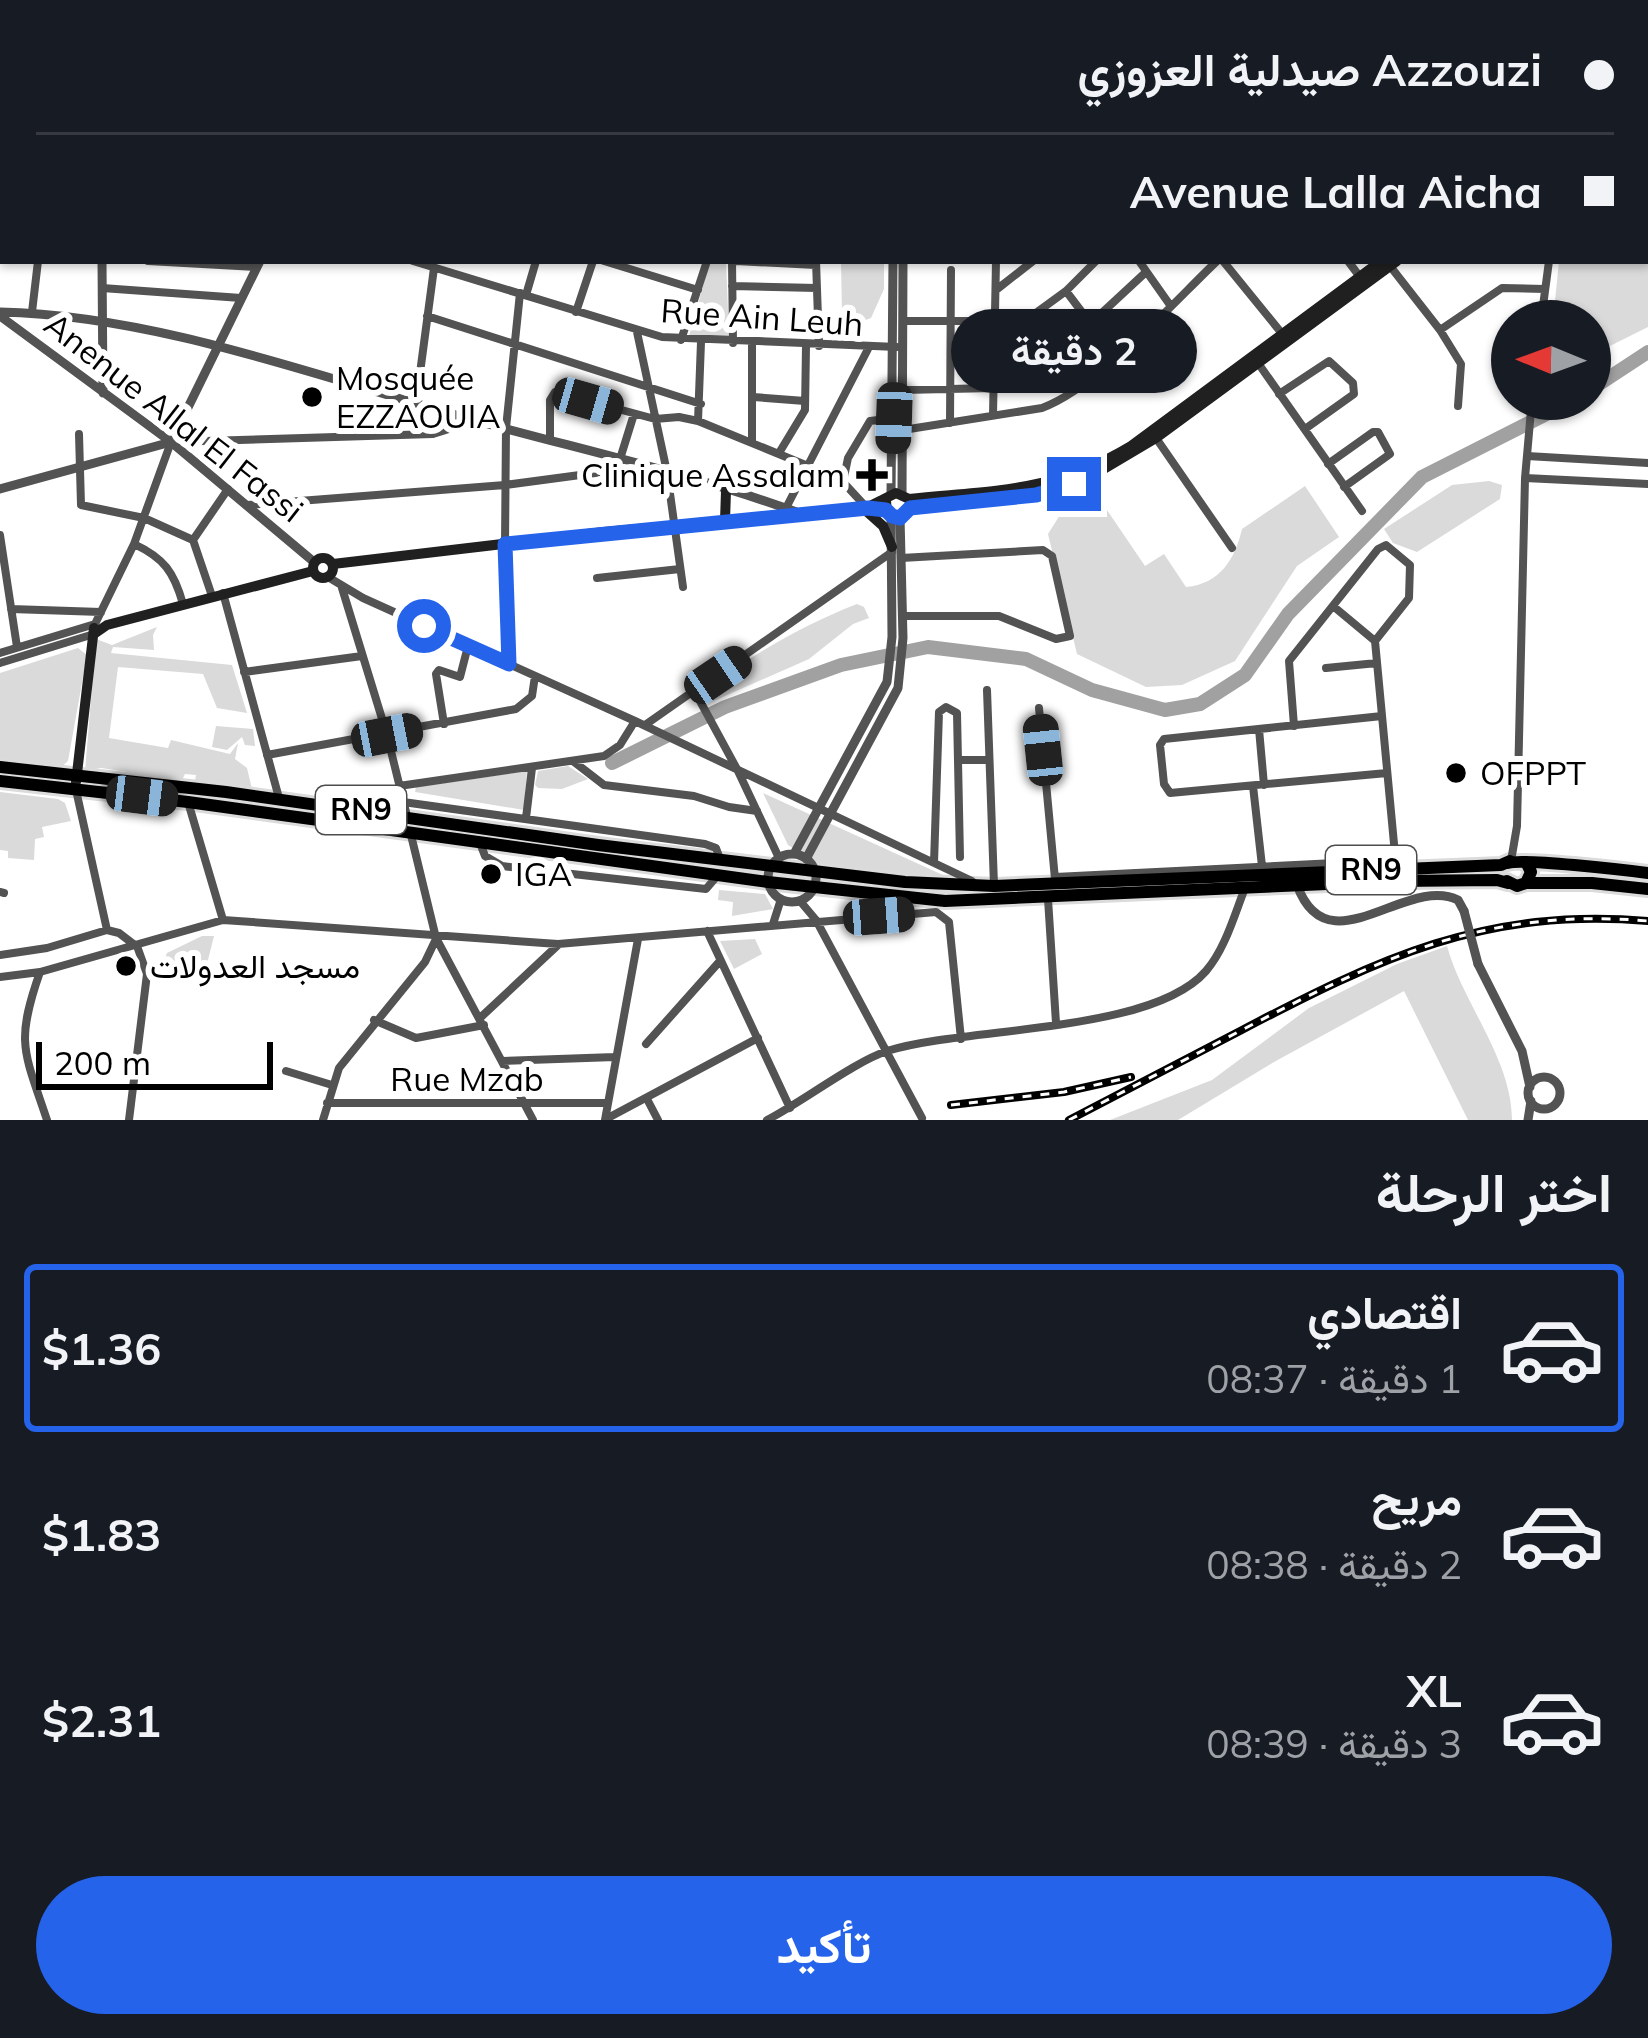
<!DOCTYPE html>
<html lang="ar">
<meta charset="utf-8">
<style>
body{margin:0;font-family:Mulish,Vazirmatn,sans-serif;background:#242831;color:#f1f3f6;direction:rtl;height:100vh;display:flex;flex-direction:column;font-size:45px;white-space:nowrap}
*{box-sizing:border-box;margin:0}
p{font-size:39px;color:#9ea1a6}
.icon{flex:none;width:66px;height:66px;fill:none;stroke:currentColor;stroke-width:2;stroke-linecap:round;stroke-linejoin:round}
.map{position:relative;height:1120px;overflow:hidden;direction:ltr}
.drawer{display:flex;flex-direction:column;background:#171b24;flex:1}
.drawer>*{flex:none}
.hud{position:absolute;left:0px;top:0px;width:1650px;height:264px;box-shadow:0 3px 9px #0004;direction:rtl;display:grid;align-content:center;height:264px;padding:0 36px;background:#171b24}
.needle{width:78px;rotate:271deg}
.tools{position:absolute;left:1491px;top:300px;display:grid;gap:24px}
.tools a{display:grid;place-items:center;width:120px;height:120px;border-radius:50%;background:#171b24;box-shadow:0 3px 9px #0004;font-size:60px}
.scale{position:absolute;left:36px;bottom:30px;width:237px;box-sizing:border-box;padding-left:12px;border:6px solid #000;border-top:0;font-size:33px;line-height:42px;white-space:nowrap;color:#000;-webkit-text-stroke:9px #fff;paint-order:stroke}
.end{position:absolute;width:54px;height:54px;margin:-27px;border:15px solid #2563eb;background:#fff;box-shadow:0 0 0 6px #fff}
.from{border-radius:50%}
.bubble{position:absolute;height:84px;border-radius:42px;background:#171b24;box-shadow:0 3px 9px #0004;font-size:39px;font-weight:700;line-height:84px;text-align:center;direction:rtl}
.car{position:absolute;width:36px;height:72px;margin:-36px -18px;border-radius:15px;box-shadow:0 0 9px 3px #0007;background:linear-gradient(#222 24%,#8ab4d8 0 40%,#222 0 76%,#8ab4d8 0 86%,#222 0)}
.hud b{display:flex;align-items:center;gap:42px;height:114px;font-size:45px}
.hud b+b{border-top:3px solid #363941}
.hud i{width:30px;height:30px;background:#f1f3f6}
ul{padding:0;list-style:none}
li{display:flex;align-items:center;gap:36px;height:168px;margin:0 24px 18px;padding:0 12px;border:6px solid transparent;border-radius:12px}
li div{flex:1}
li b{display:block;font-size:45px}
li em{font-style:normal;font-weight:700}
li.current{border-color:#2563eb}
li>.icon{width:108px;height:108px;stroke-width:1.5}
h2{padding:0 36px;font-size:54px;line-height:144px}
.button{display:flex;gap:24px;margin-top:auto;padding:24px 36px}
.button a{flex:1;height:138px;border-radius:72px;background:#2563eb;color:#fff;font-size:48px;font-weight:700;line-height:138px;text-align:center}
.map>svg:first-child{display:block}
.green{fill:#dadada}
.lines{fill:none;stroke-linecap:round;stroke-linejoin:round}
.river{stroke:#a1a1a1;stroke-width:14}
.primary-casing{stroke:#dbdbdb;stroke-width:18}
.minor{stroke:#535353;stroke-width:8}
.tertiary{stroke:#535353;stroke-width:9}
.secondary{stroke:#202020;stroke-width:10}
.primary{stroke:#000;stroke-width:12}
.rail-casing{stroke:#000;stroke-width:8}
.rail{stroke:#fff;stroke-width:3;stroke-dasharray:9;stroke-linecap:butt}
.tertiary-bridge{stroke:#535353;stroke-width:9}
.route{stroke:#2563eb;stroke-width:15}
.poi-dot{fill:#000;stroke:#fff;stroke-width:4.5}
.labels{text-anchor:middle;stroke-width:12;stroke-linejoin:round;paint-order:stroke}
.shield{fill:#fff;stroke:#4c4c4c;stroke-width:3}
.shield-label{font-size:30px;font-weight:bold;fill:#000}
.street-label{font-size:33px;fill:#000;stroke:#fff}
.poi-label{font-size:33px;fill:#000;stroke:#fff;text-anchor:start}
</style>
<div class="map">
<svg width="1648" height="1120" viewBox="0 0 1648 1120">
<rect width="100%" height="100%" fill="#fff"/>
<path class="green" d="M1648,229V327L1590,356V321H1553L1559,261H1647Z
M710,261H726L729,337L689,336Z
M841,261H884V289L871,318L855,324L842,314Z
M1489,481L1502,485L1500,499L1417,552L1393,543L1384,529L1452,485Z
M1305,486L1339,537L1297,566L1235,661L1182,685L1146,687L1077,654L1048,534L1065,507L1092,488L1145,566L1164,554L1186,587C1220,584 1235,559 1242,529Z
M857,604L864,607L869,618L853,624L809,659L709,703L702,690C752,656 800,626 857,604Z
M157,627L153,635L154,650L113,647L111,653L232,665L247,713L217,708L203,674L118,667L109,738L168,748L171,740L230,754L238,743L235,759L247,768L252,789L195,781L196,775L185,774L182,780L101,768L85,771L96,639L112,645Z
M78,648L87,655L68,761L58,770L0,763V673Z
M216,726L253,729L255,746L245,745L242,737L227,750L212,747Z
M568,766L588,779L562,789L538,788L535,785L538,771Z
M527,771L524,810L415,792L416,787Z
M0,792L58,799L65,803L71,821L42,827L44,837L35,839L34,860L8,858V851L0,850Z
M763,793L956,881L830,871L788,845Z
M719,890L765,894L773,909L732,916L733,902L718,900Z
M202,936H214L204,976L163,963L167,953Z
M755,939L762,954L734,969L720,941Z
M1447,946C1463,1004 1512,1059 1512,1120H1468L1404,991L1274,1062L1178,1120H1110L1212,1080L1309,1008L1397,964Z"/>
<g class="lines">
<path class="river" d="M1590,390L1648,352
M612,763L725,707L841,665L928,647L1026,659L1092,690L1165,710L1200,704L1245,675L1288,614L1422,477L1576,399"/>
<defs>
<path id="primary" d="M0,767L226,792L598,845L905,882L994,886L1501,865L1510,861
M0,781L188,802L768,882L945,901L1396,881L1497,880L1508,883
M1508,863C1520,858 1626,870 1648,873
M1507,881L1517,886L1526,883L1531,872L1526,862
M1526,883H1592L1648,889"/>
</defs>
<use href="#primary" class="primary-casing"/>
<path class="minor" d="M31,0L35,3
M423,0L435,3
M661,0L676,3
M1294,0L1296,3
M1343,0L1346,3
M1437,0L1439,3
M1486,0L1488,3
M14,3L16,0
M110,3L111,0
M566,3L567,0
M1280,3L1284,0
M1387,3L1391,0
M0,33L3,27
M0,165L3,166
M0,191L3,185
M148,261L256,267
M413,261L662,337L897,347
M604,261L698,290
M732,261L733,343
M736,261L816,265
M816,261L819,346
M1139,261L1170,305
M1223,261L1284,336
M1348,261L1360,277
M1390,266L1440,330L1502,288L1545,289
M732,286L817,288
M102,288L241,298
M996,290L1033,261
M1066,291L1115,356
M526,295L536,261
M32,312L38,261
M576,312L593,261
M427,316L701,404
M904,321H995
M1541,321L1549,261
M1440,330L1461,364L1458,406
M637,332L667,472L683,587
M681,340L707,261
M996,342L1066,291L1096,261
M752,344V442
M1258,363L1362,511
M994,373L1044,360L1091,323L1146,272
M903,390L994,388
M1279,394L1329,361L1353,383L1354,394L1305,429
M753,397L805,401
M416,403L434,268
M993,415L996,261
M698,421L701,342
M950,423L951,270
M903,430L1042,408C1097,388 1173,303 1217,261
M79,434L81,505L144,518L193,540L212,596
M1156,438L1232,548
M550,439V400L555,392L655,419L679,417L698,421L808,466
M779,453L805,410L806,346
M1527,456L1648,463
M620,459L634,414
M1328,464L1373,432H1378L1390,454L1344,487
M1525,478L1648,484
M248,505L505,485L640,467
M786,508L868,349
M867,508L843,482L848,458L870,421L894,418
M0,535L17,647
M193,540L228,489
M134,544C164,558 174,572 183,604
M901,558L1043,550L1052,556L1070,636L1056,639L999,616H902
M328,577L363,598L635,721L972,881
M597,578L680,569
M342,588L387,735L407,816
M223,593L279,798
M1333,606L1375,641L1396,865
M11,609L101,612
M0,653L95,624L134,544L171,442L433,434L449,429L454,414
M0,663L94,634
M509,664L505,544L506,428L520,293
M1326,668L1377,663
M244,672L362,656
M694,690L738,771L779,858
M987,690L994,885
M1039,708L1055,879
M1382,716L1164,739L1160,745L1164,784L1170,793L1387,773
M444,724L436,674L439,670L460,677L468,646
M645,725L892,552
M1294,726L1289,661L1378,549L1386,545L1410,565L1409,598L1375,641
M1259,729L1264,785
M267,755L516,709L532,696L535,676
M959,760H989
M573,761L604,785L694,796L729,807L757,811
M399,786L604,756L620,745L635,721
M1253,786L1262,866
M76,790L107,930L119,933L136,946
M188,802L223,920
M403,802L705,844L716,848L720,859
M526,818L532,768
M410,831L436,938L533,1120
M480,843L485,856L502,866L706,889L718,875
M1511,861L1517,826L1525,478L1532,399
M934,863L939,712L946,707L957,713L960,857
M1055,877L1395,860
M0,892L4,893
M1048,899L1056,1023
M800,901L816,920L922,1118
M773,924L781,899
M707,931L790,1108
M0,955L47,948L107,930
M40,972C15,1043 24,1051 47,1120
M0,977L40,972L223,920L558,944L936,912L949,922L961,1039
M480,1018L558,945
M374,1020L416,1038L484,1025
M646,1044L720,961
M502,1061L615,1057
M286,1071L332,1085
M647,1099L658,1120
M327,1103H607
M606,1119L758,1038
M129,1120L147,974L137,946
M323,1120L339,1068L425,962L436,939
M605,1120L638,939
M767,1120C802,1102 854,1062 887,1051C967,1026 1151,1034 1206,971C1225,949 1234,916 1245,888"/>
<path class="tertiary" d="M890,0V3
M899,0V3
M97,3V0
M385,3L386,0
M1253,3L1257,0
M102,261L103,393
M0,312C150,315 308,373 452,414C568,447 688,472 802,514
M0,316L171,442L314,562
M171,442L260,261
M0,489L171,442
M902,494L903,261
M891,495L893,261
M794,854L887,682L892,637L891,516
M768 878a24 24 0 1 1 48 0a24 24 0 1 1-48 0Z
M806,859L898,688L903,638L900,517
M1297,885C1328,970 1407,874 1458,900L1464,911
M1478,964L1522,1051L1530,1087
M1528 1093a16 16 0 1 1 32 0a16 16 0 1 1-32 0Z
M1528,1120L1531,1101"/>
<path class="secondary" d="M1647,61L1648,60
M1647,74L1648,73
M886,501L887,512L896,518L904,516L910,508
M910,508L1036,495L1092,476L1156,438L1397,261
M864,509L883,526L892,547
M725,521L726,491
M313 568a10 10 0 1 1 20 0a10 10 0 1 1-20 0Z
M333,564L604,532L864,509L896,493L909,499C995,490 1053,493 1131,446L1381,261
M94,634L107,625L313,571
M76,782L94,628"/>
<use href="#primary" class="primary"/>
<defs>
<path id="rail" d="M951,1105L1064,1092L1131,1077
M1069,1120C1126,1090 1183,1061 1240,1031C1379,958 1486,907 1648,921"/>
</defs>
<use href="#rail" class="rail-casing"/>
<use href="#rail" class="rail"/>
<path class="tertiary-bridge" d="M1464,911L1478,964"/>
</g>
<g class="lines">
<path class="route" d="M424,626L509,664L505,544L868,508L886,510L892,516L900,518L910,508L1036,495L1074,484"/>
</g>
<g class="poi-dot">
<circle cx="312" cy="397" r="12"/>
<path d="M866 457h12v12h12v12h-12v12h-12v-12h-12v-12h12z"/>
<circle cx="1456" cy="773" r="12"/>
<circle cx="491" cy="874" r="12"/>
<circle cx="126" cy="966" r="12"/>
</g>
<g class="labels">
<g class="shield">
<rect x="316" y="786" width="90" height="48" rx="9"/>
<rect x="1326" y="846" width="90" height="48" rx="9"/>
</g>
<g class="shield-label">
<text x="361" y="820">RN9</text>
<text x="1371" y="880">RN9</text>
</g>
<g class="street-label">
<text transform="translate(762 317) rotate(4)" y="12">Rue Ain Leuh</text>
<text transform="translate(174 417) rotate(38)" y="12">Anenue Allal El Fassi</text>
<text x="467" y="1091">Rue Mzab</text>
</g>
<g class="poi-label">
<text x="336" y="390">Mosquée<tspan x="336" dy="38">EZZAOUIA</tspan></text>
<text x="845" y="487" text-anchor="end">Clinique Assalam</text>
<text x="1480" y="785">OFPPT</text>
<text x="515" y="886">IGA</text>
<text x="150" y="978">مسجد العدولات</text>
</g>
</g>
</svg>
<div class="tools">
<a><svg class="needle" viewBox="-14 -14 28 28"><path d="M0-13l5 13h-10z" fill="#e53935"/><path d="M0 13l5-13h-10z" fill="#9ea1a6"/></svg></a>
</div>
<div class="scale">200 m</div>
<i class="end from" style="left:424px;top:626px"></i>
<i class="end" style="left:1074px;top:484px"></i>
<div class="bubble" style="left:951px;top:309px;width:246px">2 دقيقة</div>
<i class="car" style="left:588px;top:401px;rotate:106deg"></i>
<i class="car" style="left:894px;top:418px;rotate:182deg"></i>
<i class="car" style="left:718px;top:675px;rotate:56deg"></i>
<i class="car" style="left:387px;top:735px;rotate:79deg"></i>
<i class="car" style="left:1043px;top:750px;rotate:354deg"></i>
<i class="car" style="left:142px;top:796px;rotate:97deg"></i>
<i class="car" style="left:879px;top:916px;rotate:86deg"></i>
<div class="hud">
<b><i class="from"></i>Azzouzi صيدلية العزوزي</b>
<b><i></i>Avenue Lalla Aicha</b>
</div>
</div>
<section class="drawer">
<h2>اختر الرحلة</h2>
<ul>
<li class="current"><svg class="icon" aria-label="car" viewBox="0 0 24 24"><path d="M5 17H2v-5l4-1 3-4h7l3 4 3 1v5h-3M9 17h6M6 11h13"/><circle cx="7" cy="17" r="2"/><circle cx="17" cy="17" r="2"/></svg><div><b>اقتصادي</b><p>1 دقيقة · 08:37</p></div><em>$1.36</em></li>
<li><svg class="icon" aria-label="car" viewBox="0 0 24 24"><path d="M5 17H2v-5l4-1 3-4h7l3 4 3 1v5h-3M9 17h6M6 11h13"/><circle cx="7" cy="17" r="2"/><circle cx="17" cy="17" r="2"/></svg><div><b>مريح</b><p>2 دقيقة · 08:38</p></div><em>$1.83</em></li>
<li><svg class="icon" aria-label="car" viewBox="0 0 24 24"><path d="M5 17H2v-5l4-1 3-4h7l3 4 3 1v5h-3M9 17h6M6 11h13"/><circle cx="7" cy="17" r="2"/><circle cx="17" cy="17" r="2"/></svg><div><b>XL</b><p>3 دقيقة · 08:39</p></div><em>$2.31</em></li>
</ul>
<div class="button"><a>تأكيد</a></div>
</section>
